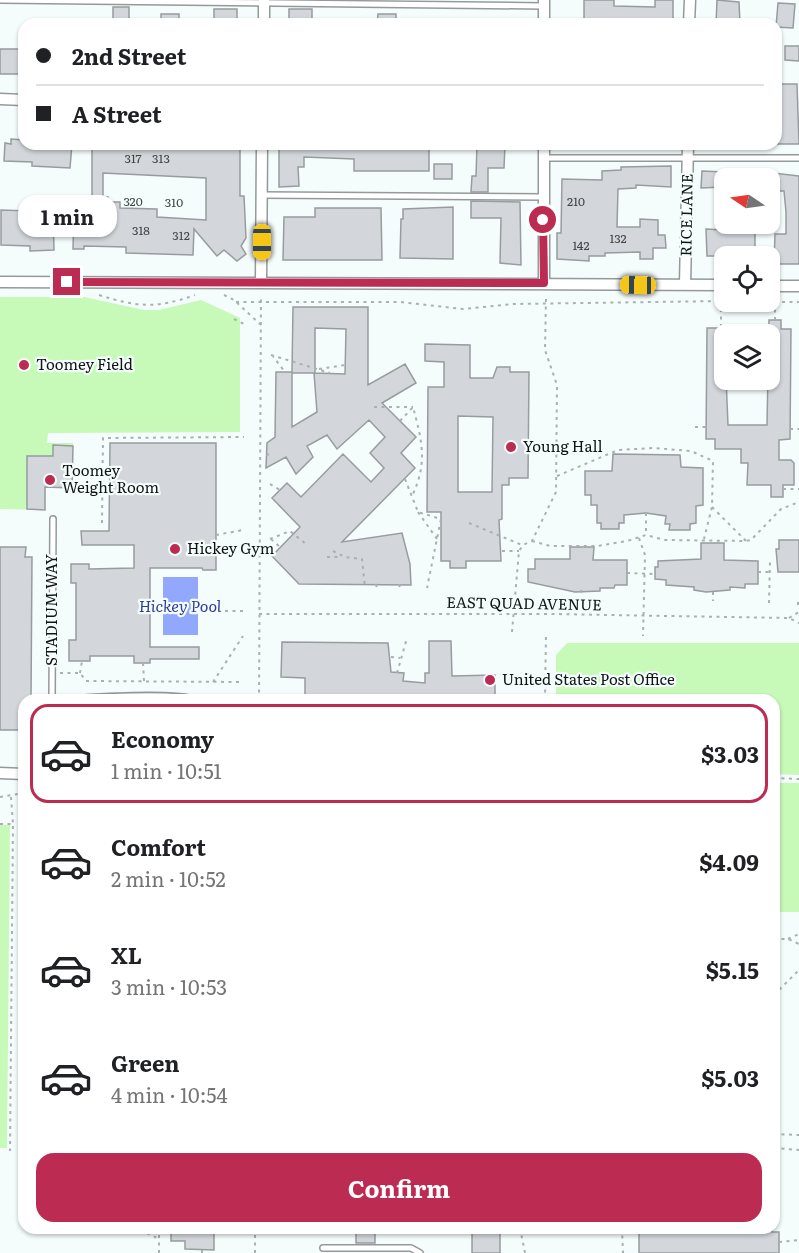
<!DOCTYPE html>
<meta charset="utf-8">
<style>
body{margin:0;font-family:Literata,serif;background:#f2f2f2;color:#202124;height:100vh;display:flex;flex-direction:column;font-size:22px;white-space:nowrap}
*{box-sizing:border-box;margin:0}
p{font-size:20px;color:#757577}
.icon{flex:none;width:33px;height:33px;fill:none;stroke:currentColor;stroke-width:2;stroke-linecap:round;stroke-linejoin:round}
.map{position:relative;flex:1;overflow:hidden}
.side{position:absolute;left:18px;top:694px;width:762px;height:540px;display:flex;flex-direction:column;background:#fff;border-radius:18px;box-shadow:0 2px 4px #0004}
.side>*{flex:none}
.top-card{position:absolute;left:18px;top:18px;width:764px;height:132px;border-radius:18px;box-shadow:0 2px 4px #0004;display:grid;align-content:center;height:132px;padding:0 18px;background:#fff}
.needle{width:39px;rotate:283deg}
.fabs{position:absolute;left:714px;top:168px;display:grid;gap:12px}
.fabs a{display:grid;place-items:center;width:66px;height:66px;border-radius:12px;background:#fff;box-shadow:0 2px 4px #0004;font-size:30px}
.end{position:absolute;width:27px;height:27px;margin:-14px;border:8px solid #bb2b52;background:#fff;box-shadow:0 0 0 3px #fff}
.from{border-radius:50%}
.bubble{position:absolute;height:42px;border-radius:18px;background:#fff;box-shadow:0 2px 4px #0004;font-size:20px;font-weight:700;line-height:42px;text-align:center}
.car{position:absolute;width:18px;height:36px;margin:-18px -9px;border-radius:8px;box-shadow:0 0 4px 2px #0007;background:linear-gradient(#f5c518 24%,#345 0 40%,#f5c518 0 76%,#345 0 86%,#f5c518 0)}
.top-card b{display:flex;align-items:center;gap:21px;height:57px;font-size:22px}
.top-card b+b{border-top:2px solid #e0e0e0}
.top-card i{width:15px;height:15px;background:#202124}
ul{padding:10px 0 0;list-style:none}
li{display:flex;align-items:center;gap:18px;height:99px;margin:0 12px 9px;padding:0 6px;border:3px solid transparent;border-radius:18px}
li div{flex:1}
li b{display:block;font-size:22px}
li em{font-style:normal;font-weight:700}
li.selected{border-color:#bb2b52}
li>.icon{width:54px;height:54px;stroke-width:1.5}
.action{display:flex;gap:12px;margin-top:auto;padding:12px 18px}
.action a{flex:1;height:69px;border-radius:18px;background:#bb2b52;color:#fff;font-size:24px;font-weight:700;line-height:69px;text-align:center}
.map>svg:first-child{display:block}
.green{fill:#c7f9b9}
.water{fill:#91a8fc}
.building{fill:#d3d7db;stroke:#979c9f;stroke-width:1.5;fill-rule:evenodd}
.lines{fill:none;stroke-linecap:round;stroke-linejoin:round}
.service-casing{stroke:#949a9a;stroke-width:8}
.minor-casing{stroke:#949a9a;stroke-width:13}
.path{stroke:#aab0b0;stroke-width:2;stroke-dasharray:3 4.5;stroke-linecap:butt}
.service{stroke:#fff;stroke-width:5}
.minor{stroke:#fff;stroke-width:10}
.route{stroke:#bb2b52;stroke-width:8}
.poi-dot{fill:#bb2b52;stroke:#f5fcfc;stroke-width:2}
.labels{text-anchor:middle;stroke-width:4.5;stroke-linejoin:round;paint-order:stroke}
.number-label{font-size:12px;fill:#424546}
.street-label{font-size:15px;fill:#111414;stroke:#f5fcfc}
.poi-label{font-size:15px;fill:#111414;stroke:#f5fcfc;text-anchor:start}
.water-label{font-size:16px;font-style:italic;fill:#2f3d9c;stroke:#f5fcfc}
</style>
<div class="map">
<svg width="799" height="1253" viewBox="0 0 799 1253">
<rect width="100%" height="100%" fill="#f5fcfc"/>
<path class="green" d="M0,297H84L144,310H159L201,300L240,318V432L48,433L47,443H73L72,488H46L45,510L0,509Z
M567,643H799V775L774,774V700H556V655Z
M774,783H799V912H774Z
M0,825H10L7,1148H0Z"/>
<path class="water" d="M163,577H198V635H163Z"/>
<path class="building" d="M584,0H614V6L655,7V0H673V24H584Z
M717,0L739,2L740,24H716Z
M778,3L795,4L793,28L776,27Z
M113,7H129V22H113Z
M214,9H237V24H214Z
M289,9H312V24H289Z
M161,14H179V24H161Z
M378,14H396V24H377Z
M785,46H799V61L785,60Z
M0,49H24V74H0Z
M776,84H797L799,144H776Z
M11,139L24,140V144H72L70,168L32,166V162L4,161L5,143L11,144Z
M92,144H240V196H244L246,238L241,246L246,254L237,261L224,250L217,256L194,229L193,255L126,253V247L84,246V249H73L74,206L86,207L87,196H92ZM103,173L206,178V220L157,217V209L120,208V202H107L108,197H103Z
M279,144H429V171H354V159L304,157V167H298L299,186L279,187Z
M477,144H505L504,168H488V192H471L472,176H476Z
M434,164H452V179H434Z
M671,166V187L636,185V188L618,189L617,227H640V219L658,220V235H665L666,248H653V259H640V252L605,253V256H589V261L557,259V233H561L562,179L602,180V171L621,170V167Z
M702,171L724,172V187L701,188Z
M773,173L799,176V264H774L775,234H786V212L784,191H773Z
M471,201L520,202L521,265L500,263L501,218H471Z
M53,207L54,250L30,251V246L1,245V210L29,211V208Z
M453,207V259L400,258L401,219H403V209Z
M315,208H381L382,260H283L284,217H315Z
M706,229L755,232V253H746L745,256H707Z
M293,307H368V385L405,364L416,383L382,403L416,437L401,453L415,468L342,542L402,533L410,564L411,585L299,584L272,556L300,527L272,498L287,483L301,497L343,454L371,482L384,468L370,453L385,437L369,420L337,449L327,435L307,446L313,457L296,474L286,457L266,468L267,443L275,437L276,372H292ZM315,328L346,329L345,374L315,373ZM292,373H314L317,412L292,427Z
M769,320H781V329H791L790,439L779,440V460H791L794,463V485H783V497H771V485H747L748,463H741V449H715V439H706L707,328H724L728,425H767Z
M425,344L470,345V378H493L497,367H510V372H529L528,478H509V485H502V519L499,520L501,561H466V568H450V561H441V512H427L428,387H444V362L425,361ZM458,416L493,417L492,492H458Z
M110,443H216V570H203L202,568H150V647H199V659H150V663H134V656H90V661H69V640H76V583H71V564H89V569L134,568V545H82L81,531H109Z
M53,445L73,446L72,488L45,487V510L27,509V456H53Z
M613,454L680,455L681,467L703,468V505L696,506V523L690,524V530H669L670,524H665L666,516L646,513L624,515V523H619V529H601V523H597V505H591V495H585V471H612Z
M779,540H799V572H778L776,549H779Z
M701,543H724V560L758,561V584H745V588L730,587V590L706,592L694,590V587L666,585V580L655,579V567H658V561L701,559Z
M0,547H26L25,557H32L31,700H24V725L19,730H0Z
M570,547H594L593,560H627V585H615L614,588H600V591L575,592L528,582V569H535V559H570Z
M429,641H451L452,676L495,675V700H305V678L281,677L282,642L388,643L391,672L404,673L403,681L425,683V673H429Z
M171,1228H214V1250L185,1249V1241H171Z
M356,1228H375V1243H356Z
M472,1228H500V1253H472Z
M639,1228H772V1232H779V1253H639Z"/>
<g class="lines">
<defs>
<path id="service" d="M0,0L544,6
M544,158H799
M262,195L544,197
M52,700L53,519
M52,700C82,698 173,691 197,700
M323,1248H411L420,1253"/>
<path id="minor" d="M264,24V0
M544,24V0
M689,24L690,0
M0,99L24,100
M544,144V283
M0,282L724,285
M261,283L262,144
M685,285L688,144
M770,286H799
M0,773L24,774"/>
</defs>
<use href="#service" class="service-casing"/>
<use href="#minor" class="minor-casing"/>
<path class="path" d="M99,295C137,307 156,309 195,295
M224,295L234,300L261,325
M236,302H400L463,309L513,304L724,301
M752,302H799
M234,319L244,324
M775,320V302
M721,327V301
M271,355L330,373
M272,355L285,372
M319,369L345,365
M374,407H413
M400,421L413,407C422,441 428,463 412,496
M695,427H706
M790,429H799
M266,455L270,454
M557,476L618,450L653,448L691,451L713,461L712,507L704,539
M405,479L418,512L441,519L427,588
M270,484L280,490
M783,489H799
M712,507L746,541
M418,512L437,539
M646,513V534
M102,523L103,438L244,437
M469,523L522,545
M216,535L243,530
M639,538L645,555L643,636
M270,539L290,531L307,545
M271,539L280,547
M532,541L550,546H598L627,541L646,535L665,540L746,541L751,540L781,509L799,502
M333,551L345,557L362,559L365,588
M502,551H519
M327,557H342
M758,572H770
M627,573L655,574
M376,584L377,588
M399,584L400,588
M581,590L582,597
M713,592V601
M798,602V608
M769,603L770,561
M210,611H243
M259,614H552L789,618L799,623
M789,618L799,612
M512,632L519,551L523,545L532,541L556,492L557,385L545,350L546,296
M391,657L400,658
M143,663L144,681
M60,673H80L86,681L243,682
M80,673L82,661
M397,673L407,638
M213,682L243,636
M259,700L261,295
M545,700L546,633
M774,778L799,779
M0,797L24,793
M11,797L13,824
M0,824H13L10,1151
M774,939H788L799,944
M788,939L799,934
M774,995L799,970
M774,1134L799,1135
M774,1148L799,1150
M520,1228L525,1253
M622,1228L623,1253
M451,1230L472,1229
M500,1232H521
M147,1233L159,1239
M779,1242L799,1240
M159,1253V1228
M202,1253V1249
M255,1253V1228"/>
<use href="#service" class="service"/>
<use href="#minor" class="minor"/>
</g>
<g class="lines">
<path class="route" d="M67,282L544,283L543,220"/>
</g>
<g class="poi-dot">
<circle cx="24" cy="365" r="6"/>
<circle cx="511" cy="447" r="6"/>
<circle cx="50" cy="480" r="6"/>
<circle cx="175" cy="549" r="6"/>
<circle cx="490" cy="680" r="6"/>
</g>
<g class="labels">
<g class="number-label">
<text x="133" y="163">317</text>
<text x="161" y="163">313</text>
<text x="133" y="206">320</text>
<text x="576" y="206">210</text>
<text x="174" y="207">310</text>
<text x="141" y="235">318</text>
<text x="181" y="240">312</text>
<text x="618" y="243">132</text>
<text x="581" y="250">142</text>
</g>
<g class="street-label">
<text transform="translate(687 215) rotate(-89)" y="5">RICE LANE</text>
<text transform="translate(524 604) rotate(1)" y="5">EAST QUAD AVENUE</text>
<text transform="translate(52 610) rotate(-90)" y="5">STADIUM WAY</text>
</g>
<g class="poi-label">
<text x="36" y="370">Toomey Field</text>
<text x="523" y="452">Young Hall</text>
<text x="62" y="476">Toomey<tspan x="62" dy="17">Weight Room</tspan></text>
<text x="187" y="554">Hickey Gym</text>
<text x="502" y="685">United States Post Office</text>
</g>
<g class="water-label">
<text x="180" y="612">Hickey Pool</text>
</g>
</g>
</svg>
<div class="fabs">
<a><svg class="needle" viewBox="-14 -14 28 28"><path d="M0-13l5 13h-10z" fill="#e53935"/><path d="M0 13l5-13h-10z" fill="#757577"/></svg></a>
<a><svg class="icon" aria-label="locate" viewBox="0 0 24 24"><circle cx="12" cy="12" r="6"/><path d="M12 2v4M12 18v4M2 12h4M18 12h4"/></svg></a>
<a><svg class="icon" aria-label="layers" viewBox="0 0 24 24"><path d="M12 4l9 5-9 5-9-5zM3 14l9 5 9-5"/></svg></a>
</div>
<i class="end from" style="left:543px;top:220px"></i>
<i class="end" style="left:67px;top:282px"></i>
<div class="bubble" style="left:18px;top:195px;width:99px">1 min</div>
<i class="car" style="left:262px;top:242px;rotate:180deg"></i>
<i class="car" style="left:638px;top:285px;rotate:271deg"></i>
<div class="top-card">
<b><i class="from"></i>2nd Street</b>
<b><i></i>A Street</b>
</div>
<section class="side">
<ul>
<li class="selected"><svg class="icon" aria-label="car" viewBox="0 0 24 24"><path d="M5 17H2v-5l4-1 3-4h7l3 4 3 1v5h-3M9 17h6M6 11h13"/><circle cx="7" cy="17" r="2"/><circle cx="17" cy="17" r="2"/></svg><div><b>Economy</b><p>1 min · 10:51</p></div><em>$3.03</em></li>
<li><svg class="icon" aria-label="car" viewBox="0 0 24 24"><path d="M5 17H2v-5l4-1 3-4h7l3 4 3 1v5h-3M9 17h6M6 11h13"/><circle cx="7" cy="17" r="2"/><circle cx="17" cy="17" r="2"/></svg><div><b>Comfort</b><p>2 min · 10:52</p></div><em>$4.09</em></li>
<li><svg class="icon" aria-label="car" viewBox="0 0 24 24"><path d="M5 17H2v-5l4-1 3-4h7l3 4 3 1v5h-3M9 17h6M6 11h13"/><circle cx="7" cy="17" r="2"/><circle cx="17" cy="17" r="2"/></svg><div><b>XL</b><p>3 min · 10:53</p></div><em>$5.15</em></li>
<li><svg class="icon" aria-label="car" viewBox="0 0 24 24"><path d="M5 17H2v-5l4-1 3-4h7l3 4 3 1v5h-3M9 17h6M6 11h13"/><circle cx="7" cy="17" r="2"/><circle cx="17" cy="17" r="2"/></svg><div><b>Green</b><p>4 min · 10:54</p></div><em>$5.03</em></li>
</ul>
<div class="action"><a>Confirm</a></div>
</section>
</div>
